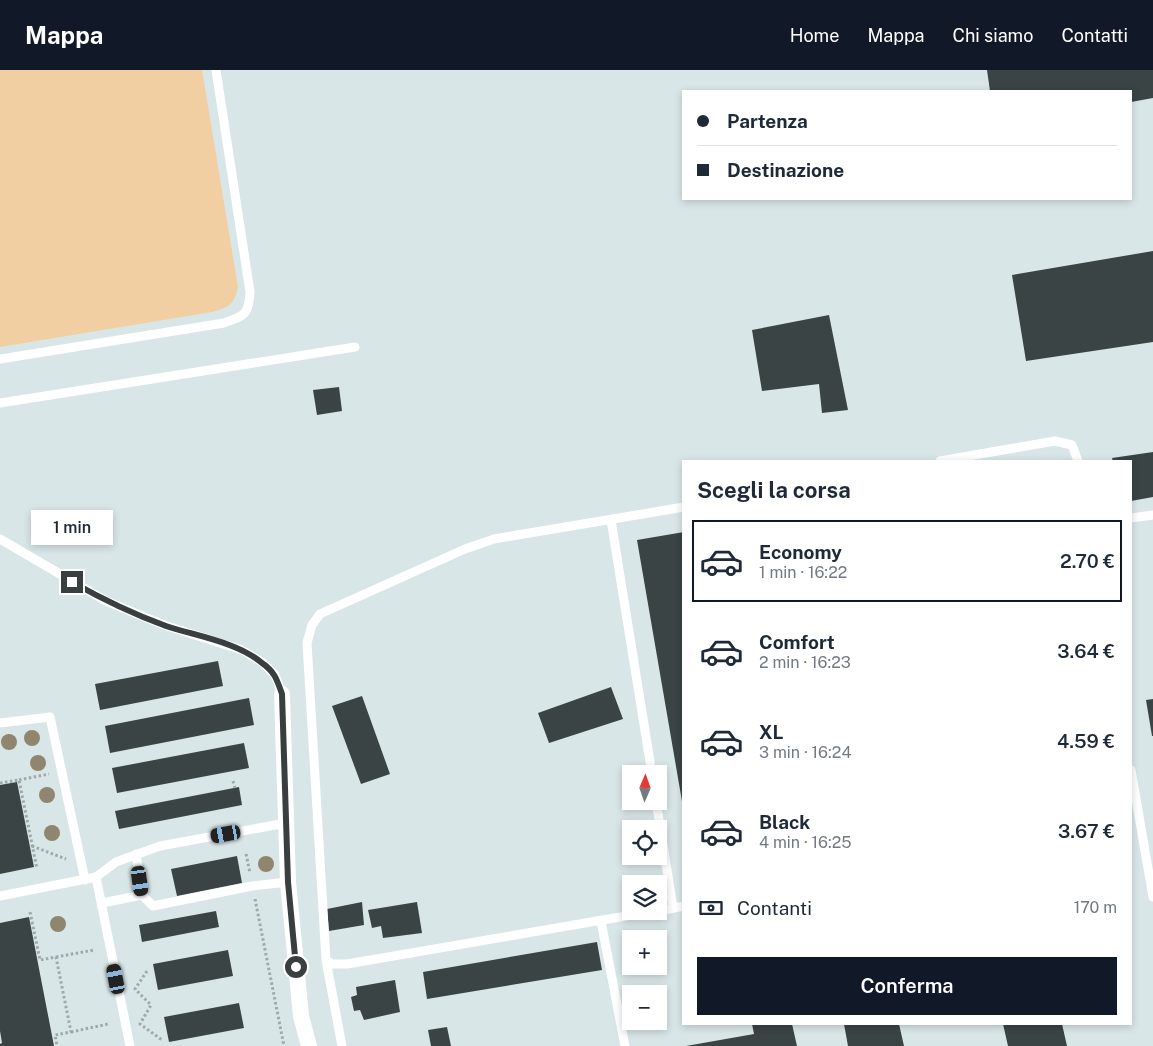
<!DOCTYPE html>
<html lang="it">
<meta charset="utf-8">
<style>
body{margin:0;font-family:"Public Sans",sans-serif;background:#f6f6f7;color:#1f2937;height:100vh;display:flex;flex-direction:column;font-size:19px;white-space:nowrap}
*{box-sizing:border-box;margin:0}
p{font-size:16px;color:#747a83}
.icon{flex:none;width:28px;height:28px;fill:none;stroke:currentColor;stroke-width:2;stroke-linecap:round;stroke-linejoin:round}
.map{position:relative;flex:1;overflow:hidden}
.panel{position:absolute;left:682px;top:390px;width:450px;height:565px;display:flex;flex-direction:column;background:#fff;border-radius:0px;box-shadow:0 2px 8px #0003}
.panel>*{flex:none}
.banner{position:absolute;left:682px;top:20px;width:450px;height:110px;border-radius:0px;box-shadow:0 2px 8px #0003;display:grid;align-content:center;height:110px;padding:0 15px;background:#fff}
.needle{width:32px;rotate:2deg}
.buttons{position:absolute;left:622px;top:695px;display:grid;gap:10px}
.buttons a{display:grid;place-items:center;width:45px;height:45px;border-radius:0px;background:#fff;box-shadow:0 2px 8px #0003;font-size:25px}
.end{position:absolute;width:22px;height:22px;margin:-11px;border:6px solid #393e3e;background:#fff;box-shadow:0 0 0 2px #fff}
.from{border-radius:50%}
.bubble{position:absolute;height:35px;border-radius:0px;background:#fff;box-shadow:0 2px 8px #0003;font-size:16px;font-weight:600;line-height:35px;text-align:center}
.car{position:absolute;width:15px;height:30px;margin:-15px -8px;border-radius:6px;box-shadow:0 0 4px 1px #0007;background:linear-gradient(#222 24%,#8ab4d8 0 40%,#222 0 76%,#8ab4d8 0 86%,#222 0)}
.banner b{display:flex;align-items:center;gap:18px;height:48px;font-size:19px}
.banner b+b{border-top:1px solid #e0e1e3}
.banner i{width:12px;height:12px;background:#1f2937}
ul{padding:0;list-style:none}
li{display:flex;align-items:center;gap:15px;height:82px;margin:0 10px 8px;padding:0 5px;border:2px solid transparent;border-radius:0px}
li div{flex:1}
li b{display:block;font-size:19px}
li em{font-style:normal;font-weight:600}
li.current{border-color:#111827}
li>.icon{width:45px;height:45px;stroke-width:1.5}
h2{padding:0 15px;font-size:22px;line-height:60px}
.pay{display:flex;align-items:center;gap:12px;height:55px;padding:0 15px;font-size:19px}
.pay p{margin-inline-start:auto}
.button{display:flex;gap:10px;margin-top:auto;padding:10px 15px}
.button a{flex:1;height:58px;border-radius:0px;background:#111827;color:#fff;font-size:20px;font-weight:600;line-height:58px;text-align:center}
header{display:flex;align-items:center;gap:30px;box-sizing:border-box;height:70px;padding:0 25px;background:#111827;color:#fff}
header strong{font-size:24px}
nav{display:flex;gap:28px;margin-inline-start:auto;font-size:18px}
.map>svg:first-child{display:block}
.green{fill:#f2cea3}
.building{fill:#3a4445}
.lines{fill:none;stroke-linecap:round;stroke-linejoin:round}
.path{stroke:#9fa9aa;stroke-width:3;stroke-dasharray:2.5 2.5;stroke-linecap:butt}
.service{stroke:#fff;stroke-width:9}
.minor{stroke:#fff;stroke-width:16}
.tree{fill:#90856f}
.route{stroke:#393e3e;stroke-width:6}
</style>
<header>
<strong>Mappa</strong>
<nav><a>Home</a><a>Mappa</a><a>Chi siamo</a><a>Contatti</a></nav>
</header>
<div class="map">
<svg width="1153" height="976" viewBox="0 0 1153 976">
<rect width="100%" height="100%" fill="#d9e6e7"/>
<path class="green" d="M0,0H202L238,217C234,235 229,237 212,242L0,277Z"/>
<path class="building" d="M987,0H1153V28L1131,32V21H990Z
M1153,181V272L1026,291L1012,205Z
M829,245L848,340L822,343L819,314L762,321L752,260Z
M339,317L342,341L317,345L313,320Z
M1153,382V427L1131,431V391H1113L1112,388Z
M684,462V737H683L637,470Z
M218,591L223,616L100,640L95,614Z
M611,617L623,649L549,673L538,643Z
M362,626L390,704L361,714L332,636Z
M249,628L254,655L110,683L105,656Z
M1153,629V666H1152L1146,630Z
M244,673L249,698L117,723L112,698Z
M17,712L34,797L0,804V715Z
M239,717L242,735L119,759L115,741Z
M237,786L242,813L177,826L171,799Z
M362,832L364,855L329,861L327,839Z
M417,832L422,863L383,868L381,856L372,858L368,840Z
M216,841L219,857L142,872L139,855Z
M29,847L54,976H0V974L2,973L0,961V853Z
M597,872L602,900L427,929L423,902Z
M228,880L233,906L158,920L153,894Z
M395,910L400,942L364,950L360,940L354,941L351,927L357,925L356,917Z
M239,933L244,958L169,972L164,947Z
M752,954H792L797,976H686L754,964Z
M844,954H899L904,976H848Z
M1003,954H1062L1067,976H1008Z
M447,957L451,976H431L428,960Z"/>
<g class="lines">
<path class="path" d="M19,710L49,704
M233,711L235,718
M0,713L19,710L37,799
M32,776L66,789
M246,784L250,803
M255,829L284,976
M30,842L40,890L56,887L71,962L55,965L57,976
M56,887L94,880
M147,901L135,919L151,935L140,954L162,970
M71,962L108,954"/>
<path class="service" d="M0,289L224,253C244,246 249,245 250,222L216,0
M0,333L355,277
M940,391L1055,371L1072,375L1078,391
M1131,448L1153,445
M611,450L652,704
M0,469L106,531L164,555L242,580L262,592L275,605L282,624
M0,653L50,647L85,810
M1131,700L1153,827
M656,731L673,838
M136,784L142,825L153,836L252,816L288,812
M96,807L130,976
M0,826L96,807L116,792L160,776L286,753
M102,833L142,825
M659,841L684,836
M601,851L625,976
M326,890L332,894H347L655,841
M342,976L326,890L307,573L312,555L320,544L465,479L494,469L684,437"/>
<path class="minor" d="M282,624L288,812L301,946L309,976"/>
</g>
<g class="tree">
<circle cx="32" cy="668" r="8"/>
<circle cx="9" cy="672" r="8"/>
<circle cx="38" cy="693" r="8"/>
<circle cx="47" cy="725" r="8"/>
<circle cx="52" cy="763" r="8"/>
<circle cx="266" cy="794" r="8"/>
<circle cx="58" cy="854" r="8"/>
</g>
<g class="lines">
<path class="route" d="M72,512C102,529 133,544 166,556C196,566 237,572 262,593C275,602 277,610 282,624L288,812L296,897"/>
</g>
</svg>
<div class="buttons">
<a><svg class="needle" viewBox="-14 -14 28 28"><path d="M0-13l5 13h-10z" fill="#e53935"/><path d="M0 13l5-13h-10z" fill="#747a83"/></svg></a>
<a><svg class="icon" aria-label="locate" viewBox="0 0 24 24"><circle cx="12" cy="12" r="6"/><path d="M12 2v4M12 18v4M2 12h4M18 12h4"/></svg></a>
<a><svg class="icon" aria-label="layers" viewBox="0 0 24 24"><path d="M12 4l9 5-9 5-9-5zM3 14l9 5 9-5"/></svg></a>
<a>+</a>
<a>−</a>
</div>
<i class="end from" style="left:296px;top:897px"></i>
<i class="end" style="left:72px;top:512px"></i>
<div class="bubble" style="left:31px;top:440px;width:82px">1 min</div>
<i class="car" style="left:226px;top:764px;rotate:260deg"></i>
<i class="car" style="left:140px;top:811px;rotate:172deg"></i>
<i class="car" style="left:116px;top:909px;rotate:349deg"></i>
<div class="banner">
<b><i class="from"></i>Partenza</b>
<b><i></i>Destinazione</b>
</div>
<section class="panel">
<h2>Scegli la corsa</h2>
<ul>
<li class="current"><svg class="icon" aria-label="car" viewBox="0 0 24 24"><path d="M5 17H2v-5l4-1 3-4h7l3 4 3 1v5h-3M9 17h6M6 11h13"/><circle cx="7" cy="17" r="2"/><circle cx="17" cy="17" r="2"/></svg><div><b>Economy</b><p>1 min · 16:22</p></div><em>2.70 €</em></li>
<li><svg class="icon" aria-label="car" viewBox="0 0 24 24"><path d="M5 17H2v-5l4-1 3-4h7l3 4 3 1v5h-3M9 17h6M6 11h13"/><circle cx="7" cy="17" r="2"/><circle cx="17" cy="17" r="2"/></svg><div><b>Comfort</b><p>2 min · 16:23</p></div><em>3.64 €</em></li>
<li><svg class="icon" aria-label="car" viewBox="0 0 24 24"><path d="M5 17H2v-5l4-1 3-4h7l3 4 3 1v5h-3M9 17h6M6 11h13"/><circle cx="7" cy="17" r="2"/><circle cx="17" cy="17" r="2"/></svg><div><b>XL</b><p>3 min · 16:24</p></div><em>4.59 €</em></li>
<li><svg class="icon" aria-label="car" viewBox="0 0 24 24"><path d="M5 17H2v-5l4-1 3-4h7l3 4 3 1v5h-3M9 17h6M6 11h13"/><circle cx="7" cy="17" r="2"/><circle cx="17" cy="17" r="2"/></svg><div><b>Black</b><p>4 min · 16:25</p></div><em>3.67 €</em></li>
</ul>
<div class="pay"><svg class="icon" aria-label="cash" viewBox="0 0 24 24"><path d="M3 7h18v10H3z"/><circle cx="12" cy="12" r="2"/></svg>Contanti<p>170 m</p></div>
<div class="button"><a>Conferma</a></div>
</section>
</div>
